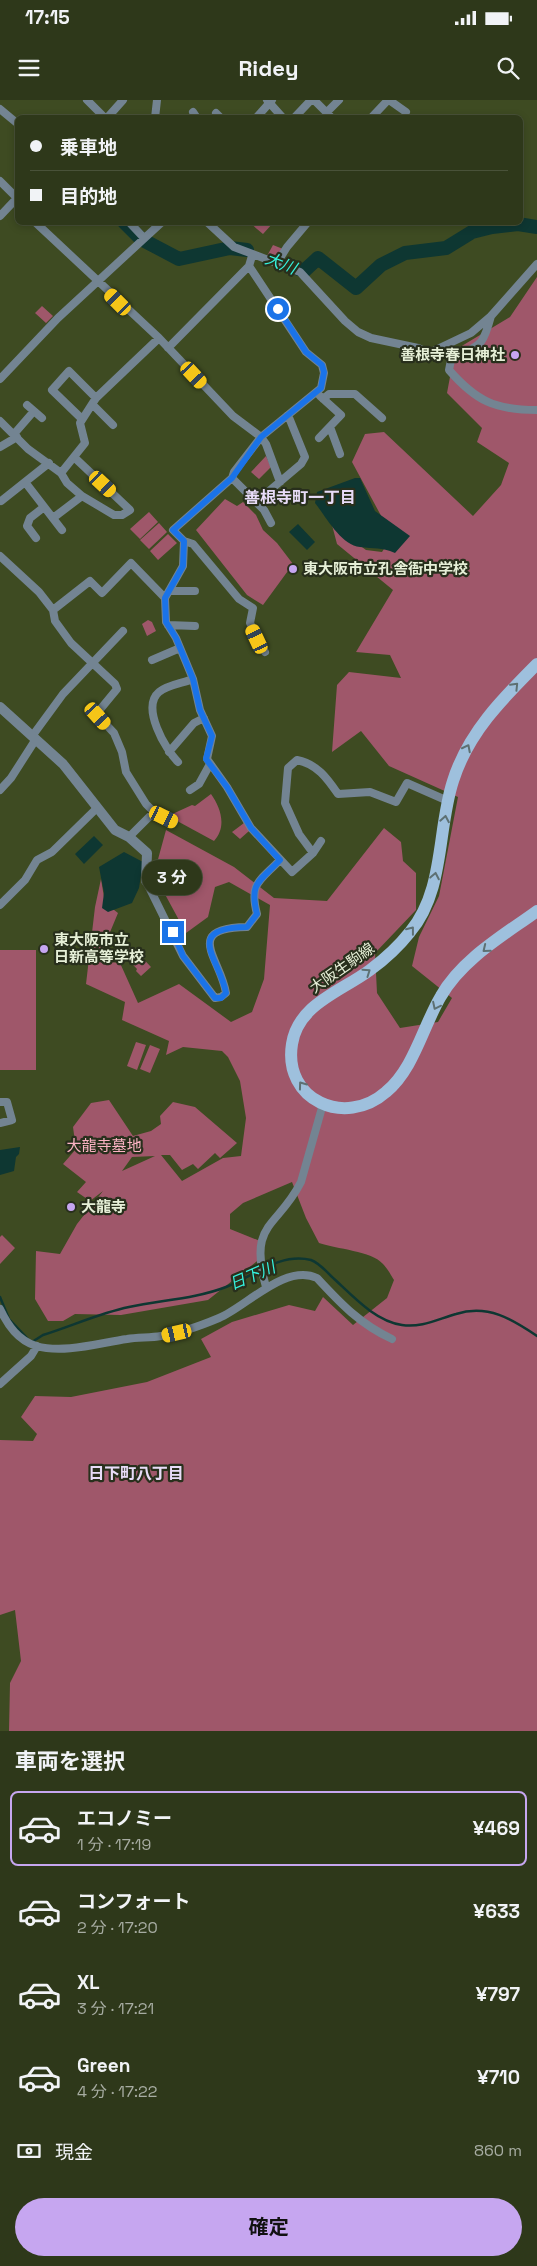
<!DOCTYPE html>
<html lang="ja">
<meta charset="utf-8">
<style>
body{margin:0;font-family:"Space Grotesk","Noto Sans JP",sans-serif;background:#363f23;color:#f1f3f6;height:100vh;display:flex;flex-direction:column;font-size:19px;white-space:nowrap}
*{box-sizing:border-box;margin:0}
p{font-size:16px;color:#a7aca2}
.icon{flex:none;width:28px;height:28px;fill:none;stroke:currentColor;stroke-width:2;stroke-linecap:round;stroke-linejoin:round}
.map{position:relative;height:1631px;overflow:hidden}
.details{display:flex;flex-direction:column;background:#2e381a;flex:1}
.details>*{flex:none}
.top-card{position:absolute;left:15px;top:15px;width:508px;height:110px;border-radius:8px;box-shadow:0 2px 8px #0003,0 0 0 1px #495239;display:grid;align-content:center;height:110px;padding:0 15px;background:#2e381a}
.end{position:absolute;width:22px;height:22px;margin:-11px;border:6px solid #1a73e8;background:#fff;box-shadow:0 0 0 2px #fff}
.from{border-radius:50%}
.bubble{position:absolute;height:35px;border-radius:18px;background:#2e381a;box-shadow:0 2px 8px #0003,0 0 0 1px #495239;font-size:16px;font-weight:700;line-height:35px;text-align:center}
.car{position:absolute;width:15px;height:30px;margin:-15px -8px;border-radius:6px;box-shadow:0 0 4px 1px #0007;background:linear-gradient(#f5c518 24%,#345 0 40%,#f5c518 0 76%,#345 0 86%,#f5c518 0)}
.top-card b{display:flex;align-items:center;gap:18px;height:48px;font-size:19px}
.top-card b+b{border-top:1px solid #495239}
.top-card i{width:12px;height:12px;background:#f1f3f6}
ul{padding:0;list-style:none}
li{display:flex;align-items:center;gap:15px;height:75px;margin:0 10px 8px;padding:0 5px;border:2px solid transparent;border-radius:8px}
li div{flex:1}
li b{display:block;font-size:19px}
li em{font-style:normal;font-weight:700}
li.current{border-color:#c6a6f0}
li>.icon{width:45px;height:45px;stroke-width:1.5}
h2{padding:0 15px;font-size:22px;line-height:60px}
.pay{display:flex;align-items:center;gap:12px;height:55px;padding:0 15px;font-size:19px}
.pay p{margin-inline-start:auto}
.action{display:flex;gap:10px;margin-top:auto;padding:10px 15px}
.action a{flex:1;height:58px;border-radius:30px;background:#c6a6f0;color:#111;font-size:20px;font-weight:700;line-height:58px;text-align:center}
.status{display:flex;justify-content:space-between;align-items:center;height:35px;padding:0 25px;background:#2e381a;direction:ltr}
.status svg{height:14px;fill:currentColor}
header{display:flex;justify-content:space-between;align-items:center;height:65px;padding:0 15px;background:#2e381a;font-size:22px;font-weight:700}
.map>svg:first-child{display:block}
.green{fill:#9f576a;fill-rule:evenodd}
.water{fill:#0e3732}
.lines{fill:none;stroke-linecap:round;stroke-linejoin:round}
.stream{stroke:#0e3732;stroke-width:2.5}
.river{stroke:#0e3732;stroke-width:14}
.minor{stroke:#738492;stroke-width:8}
.tertiary{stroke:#738492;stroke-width:10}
.primary{stroke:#9ec0dd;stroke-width:12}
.oneway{stroke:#5d7073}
.route{stroke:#1a73e8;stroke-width:6}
.poi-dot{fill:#c6a6f0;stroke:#282f1c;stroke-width:2}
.labels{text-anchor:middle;stroke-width:4.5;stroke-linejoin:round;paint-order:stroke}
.poi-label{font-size:15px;font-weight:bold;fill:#e6efd7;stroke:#282f1c;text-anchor:start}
.street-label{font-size:15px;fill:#e6efd7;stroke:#282f1c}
.park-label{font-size:15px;fill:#fcb3c4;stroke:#282f1c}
.water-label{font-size:16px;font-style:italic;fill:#35f3df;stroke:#282f1c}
.neighbourhood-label{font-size:16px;font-weight:bold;fill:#e8dcf8;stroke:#282f1c}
</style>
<div class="status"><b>17:15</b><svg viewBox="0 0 49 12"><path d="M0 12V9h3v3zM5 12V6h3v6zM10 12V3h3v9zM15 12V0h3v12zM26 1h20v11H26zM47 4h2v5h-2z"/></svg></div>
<header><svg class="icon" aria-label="menu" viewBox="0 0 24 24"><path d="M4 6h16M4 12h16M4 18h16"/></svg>Ridey<svg class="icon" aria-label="search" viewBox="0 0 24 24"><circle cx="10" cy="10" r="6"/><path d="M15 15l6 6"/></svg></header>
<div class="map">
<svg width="537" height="1631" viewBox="0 0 537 1631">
<rect width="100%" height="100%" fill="#3e4b22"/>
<path class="green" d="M250,123H273L263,134Z
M273,145L283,149L277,161L267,156Z
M537,177V1631H9L10,1583L21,1561L15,1510L0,1515V1340L33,1341L37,1334L21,1317L35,1296L71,1297L147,1282L211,1257L201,1239L232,1222L289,1205L315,1211L323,1197L353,1225L387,1198L394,1180C391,1175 387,1168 383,1164C372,1151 336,1149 319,1143L306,1118L292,1082L243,1103L230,1114V1129L265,1143L261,1158L208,1200L121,1215L75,1214L63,1221H48L35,1199L36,1151L60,1154L77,1124L103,1091L90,1101L77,1092L86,1082L63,1064L76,1049L73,1027L91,1003L109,1000L133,1036L151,1031L161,1024L160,1016L173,1002L195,1007L237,1043L220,1058L215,1053L198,1069L193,1064L182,1070L170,1055H161L182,1081L223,1058L241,1056L246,1018L240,981L228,957L222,951L183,947L166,955L169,941L122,920L125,902L86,884L95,807L101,779L105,803L118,813L98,861L120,863L138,903L179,884L231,922L252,912L264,879L270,805L229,782L215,787L208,817L186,833L154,774L166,730L234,767L274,798L327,801L384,728L401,742L403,761L416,773V810L375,853L377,893L400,928L438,922L452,898L412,866L419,837L439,796L458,697L389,666L361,631L332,652L337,585L349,572L401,578L390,555L356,552L393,490L337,444L332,425L366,450L382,452L392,436L352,362L365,334L384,332L473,416L501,385L509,363L477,342L482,328L447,293L455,250L510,217ZM155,1056L122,1071L132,1057Z
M42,206L53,216L46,223L35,213Z
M266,356L271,367L259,379L251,372Z
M225,399L237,406L243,402L256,415L263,430L277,443L293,464L263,505L247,495L196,430Z
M149,412L158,422L140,439L130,429Z
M159,423L167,432L149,449L140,440Z
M168,434L177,443L158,460L150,451Z
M148,520L152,522L156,531L147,536L142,524Z
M211,694C221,708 227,727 214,741L168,716L192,705L195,706Z
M244,723L249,731L240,739L232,732Z
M122,847L133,848L151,867L141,876L136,871L137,869L119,850Z
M0,850H36V970H0Z
M136,942L146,945L137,970L127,966Z
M150,945L160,949L150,973L140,969Z
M2,1135L15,1148L0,1164V1137Z"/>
<path class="water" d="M355,378H360L375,411L410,436L395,453C381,447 374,449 360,447C341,445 326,417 315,403L317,392Z
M298,424L315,442L307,450L289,432Z
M94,736L103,745L84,764L75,754Z
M124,752L143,762L139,788L132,803L108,812L102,808L104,793L99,767Z
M20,1047L19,1054L16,1057L14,1071L0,1075V1050Z"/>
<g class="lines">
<path class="stream" d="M0,1197L9,1219L28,1239
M32,1242L43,1235C72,1226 100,1213 129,1207C161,1200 195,1199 226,1187C252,1177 280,1152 311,1160C319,1163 325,1170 331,1176C351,1194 374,1221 402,1225C421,1228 438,1219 456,1214C488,1204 512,1219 537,1236"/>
<path class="river" d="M124,122L141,139L179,159L230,148L247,150
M289,165L304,171L318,158L356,188L381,165L405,153L446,148L472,132L492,127L518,124L537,127"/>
<path class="minor" d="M87,0L105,18
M267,0L283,18
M314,0L332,18
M389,0L406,12
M0,9L18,24
M193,12L197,18
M327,12L339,0
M216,13L221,18
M107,18L123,0
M155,18L157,0
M256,18L272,0
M294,18L311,0
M371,18L388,0
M0,81L17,98
M0,116L18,97
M35,122L159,238L233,316L261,337L234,372L232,378
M129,122L144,138
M207,122L234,147L300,172L345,221L358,232L371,238L418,248L429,253L471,233L491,216L537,164
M252,156L249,166L306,252L322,265L324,273L321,288L261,337L266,344L280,382
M277,163L287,147L308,122
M491,216C482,250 479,244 451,260L449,270C476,301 495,310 537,310
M168,248L249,166
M0,279L58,218L162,122
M323,299L329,294H355L382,318
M92,304L113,325
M27,305L42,318
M82,319L52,290L69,271L96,298
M0,321L28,349L61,373L67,383L82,396L114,415H122L130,410L75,358
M330,327L340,354
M14,334L34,311
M319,338L341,315L320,296
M0,347L17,337
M61,373L85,343L80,323L96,298L159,238
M25,382L62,430
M1,401L49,363
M256,402L301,364L305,357L288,315
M53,418L82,396
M36,438L27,426L30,418L44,407
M184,441L183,466L165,498L166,522L176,538L193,579L200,610L212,636L207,659L227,687L251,728L292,772L313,753L321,741
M0,456L39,492L53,510L55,521L71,543L115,584L117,589L98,612V616L114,633L122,652L126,672L146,704L154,712L174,722
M169,491H195
M53,510L90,481L102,493L131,463L165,498
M168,525L195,526
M265,552L250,523L253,508L239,499L193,444L184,441L173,430L232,378L264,410L271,423
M152,560L180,548
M33,635L63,594L123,531
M169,652L194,623L204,618
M178,662C165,649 141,607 159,592C167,585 183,583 193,579
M0,690L11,678L36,639
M190,690L199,684L210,664
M129,737L154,712
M313,753L299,734L285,703L288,668L297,660C317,664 327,678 338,694L370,692L396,702L407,683L448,701
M146,781L183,856L215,898L221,897L226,893C221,859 182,828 247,827L257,814C249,783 259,782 280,760
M0,805L25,780L37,760L52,752L97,708
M0,1002H7L12,1020L0,1023
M266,1187C248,1122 277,1129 301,1082L323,1004
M0,1209C8,1226 18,1240 36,1246C64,1254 99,1243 127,1239C138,1237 150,1238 161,1236C181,1233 200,1226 219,1218C246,1207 285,1163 317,1178C341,1204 360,1224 392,1239
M0,1284L31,1256L37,1246"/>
<path class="tertiary" d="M0,607L63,664L115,730L129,737L147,753L146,781"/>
<path class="primary" d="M537,564C502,599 468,633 453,681C437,730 445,790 410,832C399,846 385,859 370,870C342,891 298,904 292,944C283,1000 345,1028 386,992C414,969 423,926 441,896C462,859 504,835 537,811"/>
</g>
<defs><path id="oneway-chevron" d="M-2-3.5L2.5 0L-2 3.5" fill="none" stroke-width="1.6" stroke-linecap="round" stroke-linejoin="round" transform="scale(1.25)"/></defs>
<g class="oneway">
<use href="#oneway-chevron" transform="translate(515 586) rotate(-46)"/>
<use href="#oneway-chevron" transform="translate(467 648) rotate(-63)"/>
<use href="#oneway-chevron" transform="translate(445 719) rotate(-80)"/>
<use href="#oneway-chevron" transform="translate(435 776) rotate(-79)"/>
<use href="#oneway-chevron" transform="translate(411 830) rotate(-52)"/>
<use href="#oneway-chevron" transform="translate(486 849) rotate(141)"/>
<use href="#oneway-chevron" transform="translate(367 872) rotate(-35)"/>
<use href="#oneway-chevron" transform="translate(436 906) rotate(116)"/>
<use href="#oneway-chevron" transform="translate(302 985) rotate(-126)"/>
</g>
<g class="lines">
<path class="route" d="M173,832L183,856L215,898H221L226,893C220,859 182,828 247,827L257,814C249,783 259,782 280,760L251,728L227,687L206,659L212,636L200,610L193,579L176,538L166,522L165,498L183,466L184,441L173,430L232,378L261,337L321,288L324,272L322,265L306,252L278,209"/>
</g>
<g class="poi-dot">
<circle cx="515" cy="255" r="5"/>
<circle cx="293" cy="469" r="5"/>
<circle cx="44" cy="849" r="5"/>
<circle cx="71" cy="1107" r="5"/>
</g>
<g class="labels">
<g class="poi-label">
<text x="505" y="260" text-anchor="end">善根寺春日神社</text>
<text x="303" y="474">東大阪市立孔舎衙中学校</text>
<text x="54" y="845">東大阪市立<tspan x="54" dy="17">日新高等学校</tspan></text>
<text x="81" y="1112">大龍寺</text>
</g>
<g class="street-label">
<text transform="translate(342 868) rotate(-35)" y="5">大阪生駒線</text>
</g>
<g class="park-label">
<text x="104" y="1051">大龍寺墓地</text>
</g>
<g class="water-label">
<text transform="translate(281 163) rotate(21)" y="6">大川</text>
<text transform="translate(252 1175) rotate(-23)" y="6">日下川</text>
</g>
<g class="neighbourhood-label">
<text x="300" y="403">善根寺町一丁目</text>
<text x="136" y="1379">日下町八丁目</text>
</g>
</g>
</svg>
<i class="end from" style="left:278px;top:209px"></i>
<i class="end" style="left:173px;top:832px"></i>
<div class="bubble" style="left:142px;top:760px;width:60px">3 分</div>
<i class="car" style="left:118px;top:202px;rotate:315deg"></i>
<i class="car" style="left:194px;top:275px;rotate:137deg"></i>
<i class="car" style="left:103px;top:384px;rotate:133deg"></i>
<i class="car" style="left:257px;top:539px;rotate:335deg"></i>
<i class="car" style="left:98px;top:616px;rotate:138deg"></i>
<i class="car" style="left:164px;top:717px;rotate:116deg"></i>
<i class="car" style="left:177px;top:1233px;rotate:257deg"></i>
<div class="top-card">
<b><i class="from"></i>乗車地</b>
<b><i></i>目的地</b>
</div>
</div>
<section class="details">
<h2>車両を選択</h2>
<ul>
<li class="current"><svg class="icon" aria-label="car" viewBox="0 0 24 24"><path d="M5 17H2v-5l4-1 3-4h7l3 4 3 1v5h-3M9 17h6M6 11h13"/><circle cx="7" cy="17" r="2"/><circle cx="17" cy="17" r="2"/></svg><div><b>エコノミー</b><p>1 分 · 17:19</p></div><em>¥469</em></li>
<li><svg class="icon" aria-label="car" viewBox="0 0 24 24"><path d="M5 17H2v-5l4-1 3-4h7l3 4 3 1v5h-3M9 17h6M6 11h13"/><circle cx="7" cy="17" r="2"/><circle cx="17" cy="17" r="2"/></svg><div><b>コンフォート</b><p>2 分 · 17:20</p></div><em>¥633</em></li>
<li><svg class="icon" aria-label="car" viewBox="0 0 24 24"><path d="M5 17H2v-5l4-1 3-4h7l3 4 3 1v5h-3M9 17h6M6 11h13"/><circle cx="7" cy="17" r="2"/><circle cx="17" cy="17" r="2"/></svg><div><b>XL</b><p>3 分 · 17:21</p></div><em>¥797</em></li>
<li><svg class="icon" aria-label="car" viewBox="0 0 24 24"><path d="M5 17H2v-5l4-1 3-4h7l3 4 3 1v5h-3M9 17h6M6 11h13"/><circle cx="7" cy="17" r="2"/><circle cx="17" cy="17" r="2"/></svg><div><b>Green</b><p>4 分 · 17:22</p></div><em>¥710</em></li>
</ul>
<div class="pay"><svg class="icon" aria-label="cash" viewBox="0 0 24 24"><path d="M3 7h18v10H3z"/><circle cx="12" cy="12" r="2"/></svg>現金<p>860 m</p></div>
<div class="action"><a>確定</a></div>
</section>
